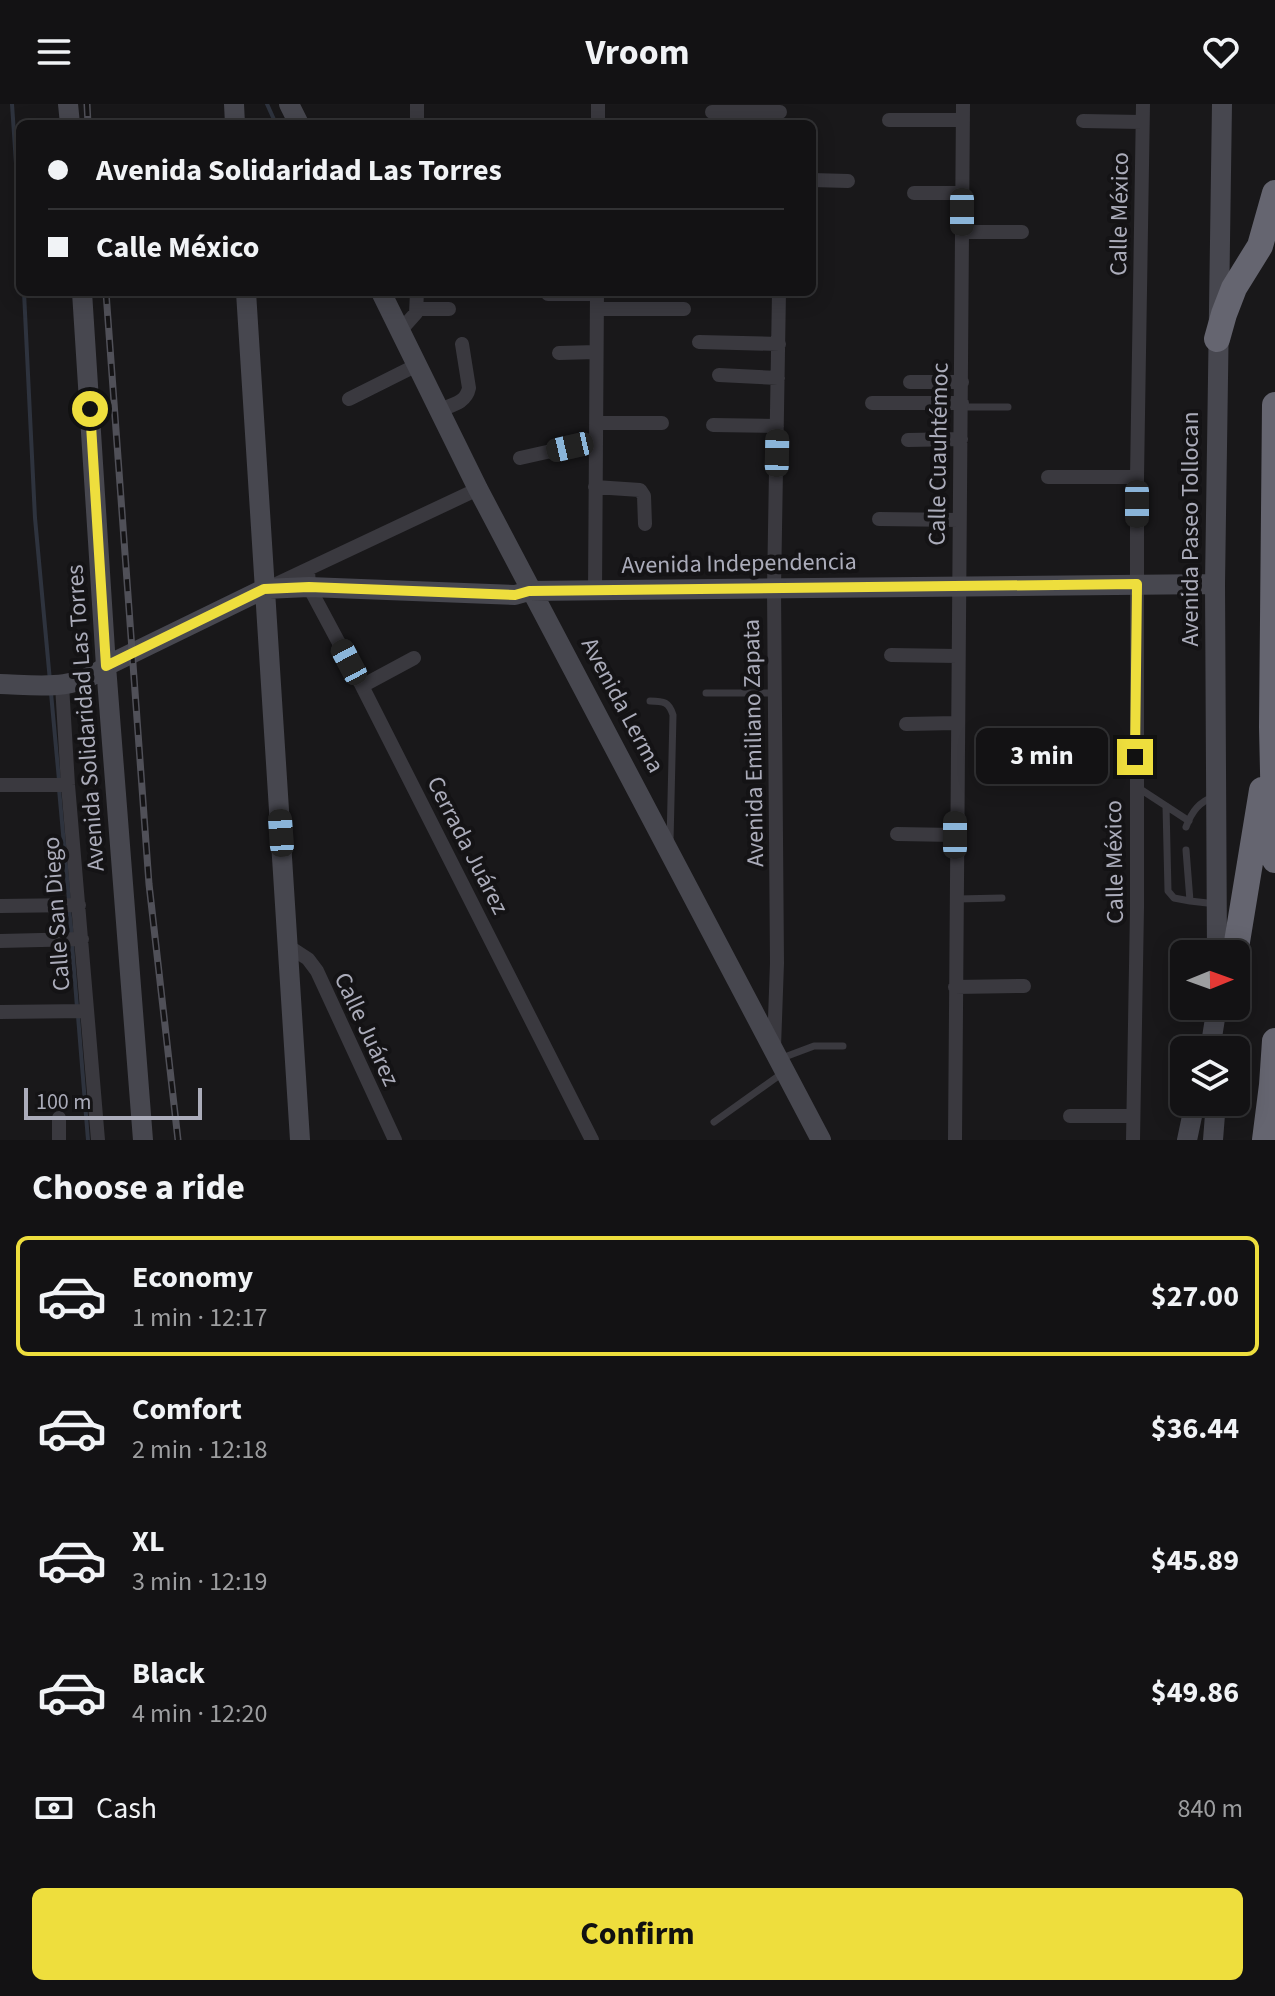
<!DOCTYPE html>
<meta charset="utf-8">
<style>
body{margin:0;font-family:"Source Sans 3",sans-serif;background:#202022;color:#f1f3f6;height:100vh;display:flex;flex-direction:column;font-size:30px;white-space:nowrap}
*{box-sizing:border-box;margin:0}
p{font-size:26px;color:#9d9ea0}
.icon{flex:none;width:44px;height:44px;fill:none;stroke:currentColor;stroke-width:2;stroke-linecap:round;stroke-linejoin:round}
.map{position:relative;height:1036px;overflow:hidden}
.details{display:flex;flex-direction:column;background:#131214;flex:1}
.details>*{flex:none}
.guide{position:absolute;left:16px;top:16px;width:800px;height:176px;border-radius:12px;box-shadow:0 4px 20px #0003,0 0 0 2px #323234;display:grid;align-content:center;height:176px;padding:0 32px;background:#131214}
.needle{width:52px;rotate:89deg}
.fabs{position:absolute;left:1170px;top:836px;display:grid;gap:16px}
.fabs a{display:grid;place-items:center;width:80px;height:80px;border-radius:12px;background:#131214;box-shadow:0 4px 20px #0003,0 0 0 2px #323234;font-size:40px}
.scale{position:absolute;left:24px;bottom:20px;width:178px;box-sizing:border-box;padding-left:8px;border:4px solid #abacba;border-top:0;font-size:22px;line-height:28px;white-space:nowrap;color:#abacba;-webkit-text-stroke:6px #141315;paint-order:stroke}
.end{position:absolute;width:36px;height:36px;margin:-18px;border:10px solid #eede3d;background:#111;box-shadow:0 0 0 4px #111}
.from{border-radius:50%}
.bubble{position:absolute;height:56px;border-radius:12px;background:#131214;box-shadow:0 4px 20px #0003,0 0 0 2px #323234;font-size:26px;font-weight:700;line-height:56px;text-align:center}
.car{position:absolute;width:24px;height:48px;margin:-24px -12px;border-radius:10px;box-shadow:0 0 6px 2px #0007;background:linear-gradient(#222 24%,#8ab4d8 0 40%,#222 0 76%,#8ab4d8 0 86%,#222 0)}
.guide b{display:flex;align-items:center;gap:28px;height:76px;font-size:30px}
.guide b+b{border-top:2px solid #323234}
.guide i{width:20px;height:20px;background:#f1f3f6}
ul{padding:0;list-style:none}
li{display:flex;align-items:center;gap:24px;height:120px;margin:0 16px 12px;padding:0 16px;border:4px solid transparent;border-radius:12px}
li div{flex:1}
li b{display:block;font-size:30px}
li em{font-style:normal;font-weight:700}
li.selected{border-color:#eede3d}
li>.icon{width:72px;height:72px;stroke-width:1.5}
h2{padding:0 32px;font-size:36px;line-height:96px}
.pay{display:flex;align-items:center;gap:20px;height:88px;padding:0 32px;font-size:30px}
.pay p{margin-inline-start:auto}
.action{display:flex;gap:16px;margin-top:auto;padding:16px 32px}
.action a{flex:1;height:92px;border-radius:12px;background:#eede3d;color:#111;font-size:32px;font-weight:700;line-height:92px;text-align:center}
header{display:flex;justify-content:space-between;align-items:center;height:104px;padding:0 32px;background:#131214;font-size:36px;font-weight:700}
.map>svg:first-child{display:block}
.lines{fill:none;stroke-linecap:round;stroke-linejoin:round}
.stream{stroke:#2e333e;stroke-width:4}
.lane{stroke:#3a393f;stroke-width:7}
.street{stroke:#3a393f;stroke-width:14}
.secondary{stroke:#47474f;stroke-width:20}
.highway{stroke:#656570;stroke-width:26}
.rail-casing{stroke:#505058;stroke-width:7}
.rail{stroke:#141315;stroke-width:4;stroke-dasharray:12;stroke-linecap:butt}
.route{stroke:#eede3d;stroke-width:10}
.labels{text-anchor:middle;stroke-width:8;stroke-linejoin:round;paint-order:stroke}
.street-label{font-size:24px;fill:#abacba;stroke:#141315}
</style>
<header><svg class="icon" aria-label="menu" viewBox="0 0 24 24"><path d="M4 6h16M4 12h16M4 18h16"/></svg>Vroom<svg class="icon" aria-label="heart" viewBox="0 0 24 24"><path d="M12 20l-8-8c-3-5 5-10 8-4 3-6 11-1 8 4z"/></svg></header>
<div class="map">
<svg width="1275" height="1036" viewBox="0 0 1275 1036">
<rect width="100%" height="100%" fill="#19181a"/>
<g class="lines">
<path class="stream" d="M12,0L20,119
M267,0L276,20
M24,188L35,414L50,577
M51,589L59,676
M59,685L69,796
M69,805L72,832
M72,840L77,903
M78,912L88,1036"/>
<path class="lane" d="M962,303H1008
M706,589H775
M650,597C664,597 669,598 673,611L670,738
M1137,683L1189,717
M1166,702L1168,787L1174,794L1190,797
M1186,723C1192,707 1199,698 1215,692
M1186,746L1190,797L1216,800
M957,795L1002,794
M782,954L814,942H843
M714,1018L784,968"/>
<path class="street" d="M712,8H780
M889,16H963
M1083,17L1142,18
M417,20V0
M598,20V0
M812,76L848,77
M914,89H962
M962,128H1022
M548,190H597
M417,205H449
M597,205H684
M400,227L416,209L417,188
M699,238L779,240
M559,249L596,248
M719,271L778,274
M910,278H962
M349,295L417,261
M872,299H962
M439,306C452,301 466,299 469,284L462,240
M596,319H662
M713,321L777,322
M908,336L961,335
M520,354L596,337
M1048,373H1137
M595,383L640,386L644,392L645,420
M879,415L959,416
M308,466L309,483L362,582L592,1036
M272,482L478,385
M595,488L597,188
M891,551L957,552
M62,581L68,681L98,1036
M362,582L414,554
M906,620L956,619
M0,681H68
M897,730L955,731
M0,802L79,801
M0,837L82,835
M288,842L308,855L317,867L395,1036
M955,883L1024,882
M0,908L86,907
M774,943L777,859L774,485L779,188
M1070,1012H1133
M59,1014V1036
M955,1036C955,691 963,345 963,0
M1133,1036L1137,804V373L1143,0"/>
<path class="secondary" d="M68,0L70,20
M234,0L235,20
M289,0L299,20
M82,188L106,562L143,1036
M246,188L300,1036
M381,188L478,385L821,1036
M0,580C37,581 76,588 106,562L264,485L309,483L515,491L529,487L1215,480
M1217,850L1215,480L1222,0
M1210,946L1217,902
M1187,1036L1195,998
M1213,1036L1216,998"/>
<path class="highway" d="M1217,235L1224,210L1234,184L1260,142L1275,89
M1275,301L1272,623L1275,756
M1235,850L1262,686
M1265,1036L1272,981L1275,937"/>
<defs>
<path id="rail" d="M87,0L88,20
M106,188L149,780L178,1036"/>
</defs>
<use href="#rail" class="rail-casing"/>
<use href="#rail" class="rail"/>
</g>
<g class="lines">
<path class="route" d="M90,305L106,562L264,485L309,483L515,491L529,487L1137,480L1135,653"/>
</g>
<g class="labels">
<g class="street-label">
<text transform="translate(1119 110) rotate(-89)" y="8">Calle México</text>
<text transform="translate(938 350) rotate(-89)" y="8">Calle Cuauhtémoc</text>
<text transform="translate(1190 425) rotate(-90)" y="8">Avenida Paseo Tollocan</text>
<text transform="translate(739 459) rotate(-1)" y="8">Avenida Independencia</text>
<text transform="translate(623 601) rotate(62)" y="8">Avenida Lerma</text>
<text transform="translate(85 614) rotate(-94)" y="8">Avenida Solidaridad Las Torres</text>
<text transform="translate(753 639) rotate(-91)" y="8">Avenida Emiliano Zapata</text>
<text transform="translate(468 741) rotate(63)" y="8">Cerrada Juárez</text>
<text transform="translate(1114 758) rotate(-91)" y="8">Calle México</text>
<text transform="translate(56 810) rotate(-94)" y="8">Calle San Diego</text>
<text transform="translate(367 925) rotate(65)" y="8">Calle Juárez</text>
</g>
</g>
</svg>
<div class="fabs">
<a><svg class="needle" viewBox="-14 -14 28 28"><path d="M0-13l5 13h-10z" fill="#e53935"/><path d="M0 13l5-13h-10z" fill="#9d9ea0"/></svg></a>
<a><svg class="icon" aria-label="layers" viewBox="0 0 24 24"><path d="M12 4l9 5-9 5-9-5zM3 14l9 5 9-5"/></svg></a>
</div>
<div class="scale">100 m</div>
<i class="end from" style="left:90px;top:305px"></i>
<i class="end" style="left:1135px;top:653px"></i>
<div class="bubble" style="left:976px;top:624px;width:132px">3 min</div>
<i class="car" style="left:962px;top:108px;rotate:180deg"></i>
<i class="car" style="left:570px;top:343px;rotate:257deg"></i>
<i class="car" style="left:777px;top:349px;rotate:1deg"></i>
<i class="car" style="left:1137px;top:400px;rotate:180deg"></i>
<i class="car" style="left:349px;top:558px;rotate:332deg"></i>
<i class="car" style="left:281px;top:729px;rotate:356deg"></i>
<i class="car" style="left:955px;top:731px;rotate:0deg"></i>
<div class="guide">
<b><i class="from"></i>Avenida Solidaridad Las Torres</b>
<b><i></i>Calle México</b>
</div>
</div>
<section class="details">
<h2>Choose a ride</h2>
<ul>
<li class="selected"><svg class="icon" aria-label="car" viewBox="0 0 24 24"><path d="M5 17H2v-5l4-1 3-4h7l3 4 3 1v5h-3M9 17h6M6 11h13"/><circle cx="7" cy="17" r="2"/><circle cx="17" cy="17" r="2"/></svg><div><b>Economy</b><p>1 min · 12:17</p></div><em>$27.00</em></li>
<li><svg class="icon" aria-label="car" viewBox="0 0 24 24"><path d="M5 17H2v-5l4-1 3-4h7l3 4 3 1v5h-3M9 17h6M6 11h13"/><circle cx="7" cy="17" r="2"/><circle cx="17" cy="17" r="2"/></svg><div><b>Comfort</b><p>2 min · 12:18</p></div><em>$36.44</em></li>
<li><svg class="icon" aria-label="car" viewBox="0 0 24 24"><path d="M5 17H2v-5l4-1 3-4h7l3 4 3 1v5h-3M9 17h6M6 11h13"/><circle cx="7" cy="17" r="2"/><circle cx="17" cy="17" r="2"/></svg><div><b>XL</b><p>3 min · 12:19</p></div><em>$45.89</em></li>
<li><svg class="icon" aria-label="car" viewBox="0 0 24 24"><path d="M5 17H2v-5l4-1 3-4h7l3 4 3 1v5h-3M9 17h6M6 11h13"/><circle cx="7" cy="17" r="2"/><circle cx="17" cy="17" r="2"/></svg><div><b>Black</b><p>4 min · 12:20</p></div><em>$49.86</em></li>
</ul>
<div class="pay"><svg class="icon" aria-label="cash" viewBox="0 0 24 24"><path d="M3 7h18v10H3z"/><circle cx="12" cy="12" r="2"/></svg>Cash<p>840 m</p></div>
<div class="action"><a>Confirm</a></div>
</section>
